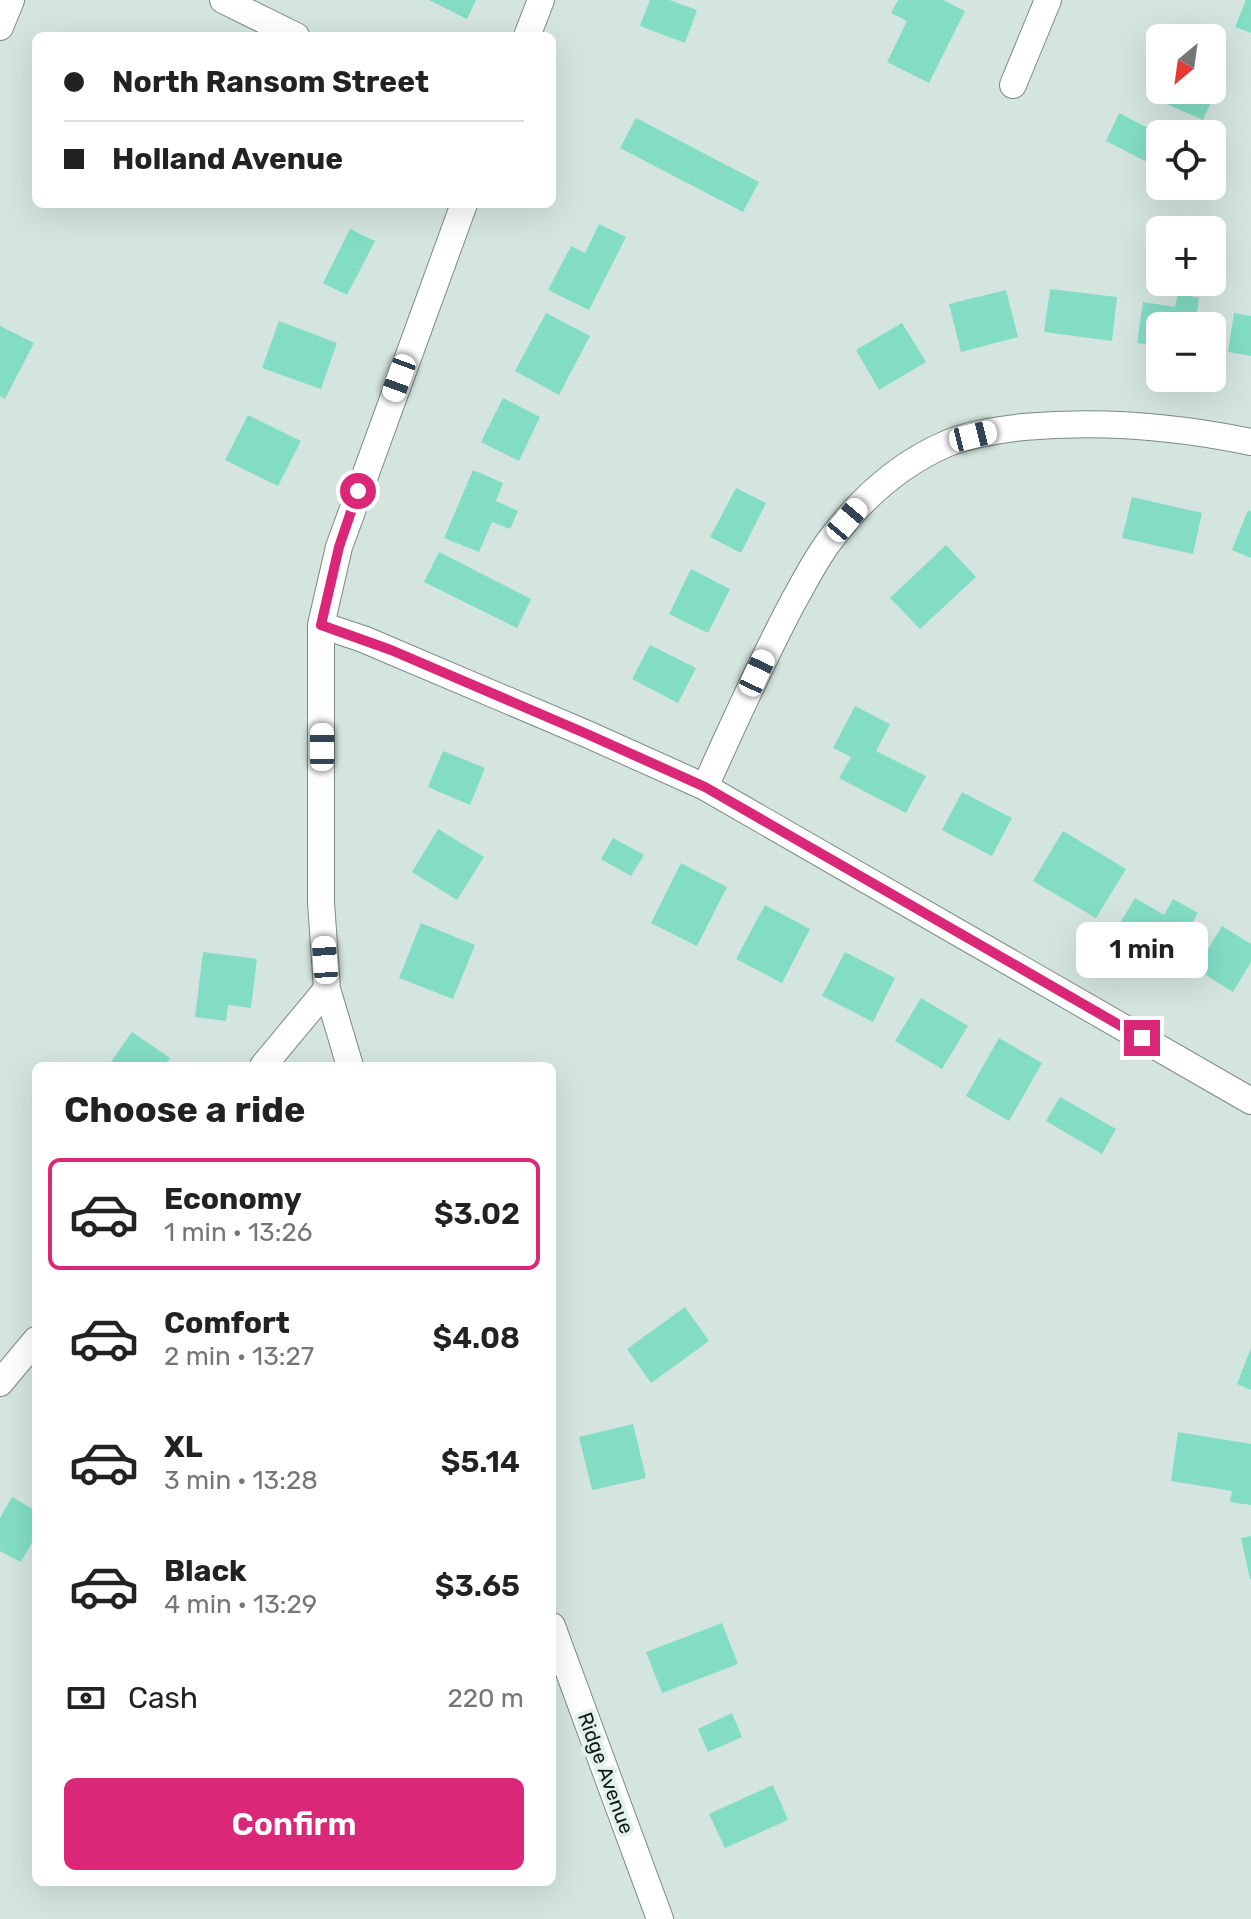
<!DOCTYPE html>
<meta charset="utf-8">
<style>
body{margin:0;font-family:Rubik,sans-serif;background:#f2f2f2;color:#222;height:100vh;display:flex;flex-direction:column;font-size:30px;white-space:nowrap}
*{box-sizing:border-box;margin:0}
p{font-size:26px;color:#767676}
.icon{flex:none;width:44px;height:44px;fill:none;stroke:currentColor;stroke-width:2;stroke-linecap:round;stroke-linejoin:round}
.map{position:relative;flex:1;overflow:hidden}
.details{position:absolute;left:32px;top:1062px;width:524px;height:824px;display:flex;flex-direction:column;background:#fff;border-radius:12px;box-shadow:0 8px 32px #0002}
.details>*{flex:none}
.guide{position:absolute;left:32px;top:32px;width:524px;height:176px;border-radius:12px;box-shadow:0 8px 32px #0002;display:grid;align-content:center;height:176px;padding:0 32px;background:#fff}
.needle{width:52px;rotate:209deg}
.tools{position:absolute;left:1146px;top:24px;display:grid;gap:16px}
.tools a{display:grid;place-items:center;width:80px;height:80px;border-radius:12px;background:#fff;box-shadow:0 8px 32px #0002;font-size:40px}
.end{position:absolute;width:36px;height:36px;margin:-18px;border:10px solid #db2777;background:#fff;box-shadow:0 0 0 4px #fff}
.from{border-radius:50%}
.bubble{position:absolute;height:56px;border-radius:12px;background:#fff;box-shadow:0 8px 32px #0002;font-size:26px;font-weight:600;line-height:56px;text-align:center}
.car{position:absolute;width:24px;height:48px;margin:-24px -12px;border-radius:10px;box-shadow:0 0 6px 2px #0007;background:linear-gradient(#fff 24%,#345 0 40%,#fff 0 76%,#345 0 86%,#fff 0)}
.guide b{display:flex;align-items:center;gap:28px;height:76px;font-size:30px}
.guide b+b{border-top:2px solid #e0e0e0}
.guide i{width:20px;height:20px;background:#222}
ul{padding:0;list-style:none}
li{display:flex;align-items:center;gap:24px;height:112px;margin:0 16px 12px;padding:0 16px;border:4px solid transparent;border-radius:12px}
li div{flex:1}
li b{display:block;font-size:30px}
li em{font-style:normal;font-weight:600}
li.selected{border-color:#db2777}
li>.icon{width:72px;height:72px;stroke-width:1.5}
h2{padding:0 32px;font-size:36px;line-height:96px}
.pay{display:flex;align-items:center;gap:20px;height:88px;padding:0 32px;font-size:30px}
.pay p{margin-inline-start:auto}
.cta{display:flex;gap:16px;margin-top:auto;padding:16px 32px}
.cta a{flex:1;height:92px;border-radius:12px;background:#db2777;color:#fff;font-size:32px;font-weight:600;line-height:92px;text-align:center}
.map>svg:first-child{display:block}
.building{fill:#83ddc5}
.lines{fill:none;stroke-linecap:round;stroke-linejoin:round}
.street-casing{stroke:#7a8a85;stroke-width:28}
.street{stroke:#fff;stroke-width:26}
.route{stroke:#db2777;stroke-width:10}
.labels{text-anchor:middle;stroke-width:8;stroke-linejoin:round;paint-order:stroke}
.street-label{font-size:20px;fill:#131917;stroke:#e1f2ec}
</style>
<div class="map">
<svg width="1251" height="1919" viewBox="0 0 1251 1919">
<rect width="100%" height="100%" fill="#d4e5df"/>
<path class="building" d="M429,0H476L467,19Z
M650,0H669L697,10L685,43L640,26Z
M898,0H943L965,11L929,83L887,62L907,21L891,13Z
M1246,0H1251V33L1235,27Z
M1212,73L1222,77L1203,120L1153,98L1160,82V90H1212Z
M1119,113L1160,134L1147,162L1106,141Z
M636,118L759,182L743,212L620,148Z
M599,224L626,237L589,310L548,290L571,246L585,253Z
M350,229L375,241L347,295L323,283Z
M1050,289L1117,297L1112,341L1044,332Z
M1006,290L1018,337L961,352L949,304Z
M1178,294L1199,298L1195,326H1160V346L1137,343L1143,302L1175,307Z
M546,313L590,336L559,395L515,371Z
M1234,313L1251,316V356L1228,352Z
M279,321L337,343L321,389L262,368Z
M902,323L926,362L879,390L856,350Z
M0,326L34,343L5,399L0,396Z
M503,398L540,417L519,461L481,442Z
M248,415L301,441L278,486L225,460Z
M473,470L503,483L496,501L518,511L510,529L492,522L479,552L444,538Z
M736,488L766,503L741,553L710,537Z
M1132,497L1202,513L1193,554L1122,538Z
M1248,510L1251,512V558L1232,550Z
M946,545L976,577L920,629L890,598Z
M439,552L531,599L517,628L424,582Z
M691,569L730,589L708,633L669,614Z
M650,645L696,668L678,703L632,679Z
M855,706L890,724L876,751L926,776L906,813L839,778L851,757L833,748Z
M443,751L485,768L470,805L428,787Z
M962,792L1012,818L992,856L942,830Z
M438,829L484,857L457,900L412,872Z
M1063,831L1126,869L1096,918L1033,881Z
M613,838L644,855L631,876L601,859Z
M681,863L727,887L697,946L651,923Z
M1135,898L1164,915L1173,899L1198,913L1170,961L1116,930Z
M765,905L810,929L782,983L736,959Z
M421,923L475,945L453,999L399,978Z
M1222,926L1251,944V962L1233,992L1196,969Z
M203,952L257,959L251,1008L228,1005L226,1021L195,1017Z
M845,952L895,978L873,1022L822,996Z
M921,998L968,1026L942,1069L895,1041Z
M132,1032L170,1058L164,1066H108Z
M999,1038L1042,1063L1009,1121L966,1096Z
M1060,1097L1116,1129L1102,1154L1046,1121Z
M685,1307L709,1341L651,1383L627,1349Z
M1251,1348V1390L1237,1384Z
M633,1424L646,1478L592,1490L579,1437Z
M1178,1432L1251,1444V1505L1230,1502L1232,1491L1171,1481Z
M12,1497L36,1511V1535L21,1562L0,1551V1518Z
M1251,1536V1579H1250L1241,1538Z
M722,1623L738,1664L662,1693L646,1652Z
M732,1713L742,1737L708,1752L698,1729Z
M773,1785L788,1820L725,1848L709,1814Z"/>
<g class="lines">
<defs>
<path id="street" d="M223,0L296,36
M0,27L11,0
M527,36L541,0
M1013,85L1048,0
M321,625L363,639L587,734L705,787L1251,1101
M705,787C733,725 761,662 793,602C805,581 816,558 831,539C861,499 900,464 946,444C969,434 998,430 1023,427C1100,420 1175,426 1251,442
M327,989L350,1066
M263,1066L327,989L321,902V625L339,547L464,204
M0,1383L36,1340
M552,1626L660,1919"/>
</defs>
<use href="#street" class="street-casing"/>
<use href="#street" class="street"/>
</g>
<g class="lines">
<path class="route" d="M358,491L339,547L321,625L391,650L587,734L705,787L1142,1038"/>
</g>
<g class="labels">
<g class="street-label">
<text transform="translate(606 1773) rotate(70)" y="7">Ridge Avenue</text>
</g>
</g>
</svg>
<div class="tools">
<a><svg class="needle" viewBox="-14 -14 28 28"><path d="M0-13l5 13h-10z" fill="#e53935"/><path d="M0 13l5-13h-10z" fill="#767676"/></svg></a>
<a><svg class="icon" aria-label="locate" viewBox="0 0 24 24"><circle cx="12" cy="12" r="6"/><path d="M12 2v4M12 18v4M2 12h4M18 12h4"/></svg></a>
<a>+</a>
<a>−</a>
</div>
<i class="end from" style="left:358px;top:491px"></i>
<i class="end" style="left:1142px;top:1038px"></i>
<div class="bubble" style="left:1076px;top:922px;width:132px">1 min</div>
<i class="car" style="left:399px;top:378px;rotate:200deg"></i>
<i class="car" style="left:973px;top:436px;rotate:76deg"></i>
<i class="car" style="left:847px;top:520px;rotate:40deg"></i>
<i class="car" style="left:757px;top:673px;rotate:25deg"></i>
<i class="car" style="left:322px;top:747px;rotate:0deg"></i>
<i class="car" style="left:325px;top:960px;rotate:356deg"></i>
<div class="guide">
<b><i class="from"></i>North Ransom Street</b>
<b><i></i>Holland Avenue</b>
</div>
<section class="details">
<h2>Choose a ride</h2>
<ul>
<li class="selected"><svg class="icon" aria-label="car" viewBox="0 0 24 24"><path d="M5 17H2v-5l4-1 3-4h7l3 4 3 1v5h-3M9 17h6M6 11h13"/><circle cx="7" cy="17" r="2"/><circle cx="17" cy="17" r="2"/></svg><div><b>Economy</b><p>1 min · 13:26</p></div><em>$3.02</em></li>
<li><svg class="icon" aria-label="car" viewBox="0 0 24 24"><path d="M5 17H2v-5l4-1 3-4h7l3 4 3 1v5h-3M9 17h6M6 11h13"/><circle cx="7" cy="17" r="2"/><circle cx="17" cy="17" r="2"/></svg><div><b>Comfort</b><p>2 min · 13:27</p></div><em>$4.08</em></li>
<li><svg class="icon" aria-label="car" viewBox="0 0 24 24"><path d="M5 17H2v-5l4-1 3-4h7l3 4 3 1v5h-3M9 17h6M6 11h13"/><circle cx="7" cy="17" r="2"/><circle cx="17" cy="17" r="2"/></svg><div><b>XL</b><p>3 min · 13:28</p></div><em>$5.14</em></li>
<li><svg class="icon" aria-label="car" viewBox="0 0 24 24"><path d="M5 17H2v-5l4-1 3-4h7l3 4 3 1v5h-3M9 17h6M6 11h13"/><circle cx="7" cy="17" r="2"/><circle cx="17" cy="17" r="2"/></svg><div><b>Black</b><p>4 min · 13:29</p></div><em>$3.65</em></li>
</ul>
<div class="pay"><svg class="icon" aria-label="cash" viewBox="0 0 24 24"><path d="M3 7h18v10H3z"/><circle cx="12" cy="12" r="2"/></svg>Cash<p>220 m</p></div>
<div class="cta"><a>Confirm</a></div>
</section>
</div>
